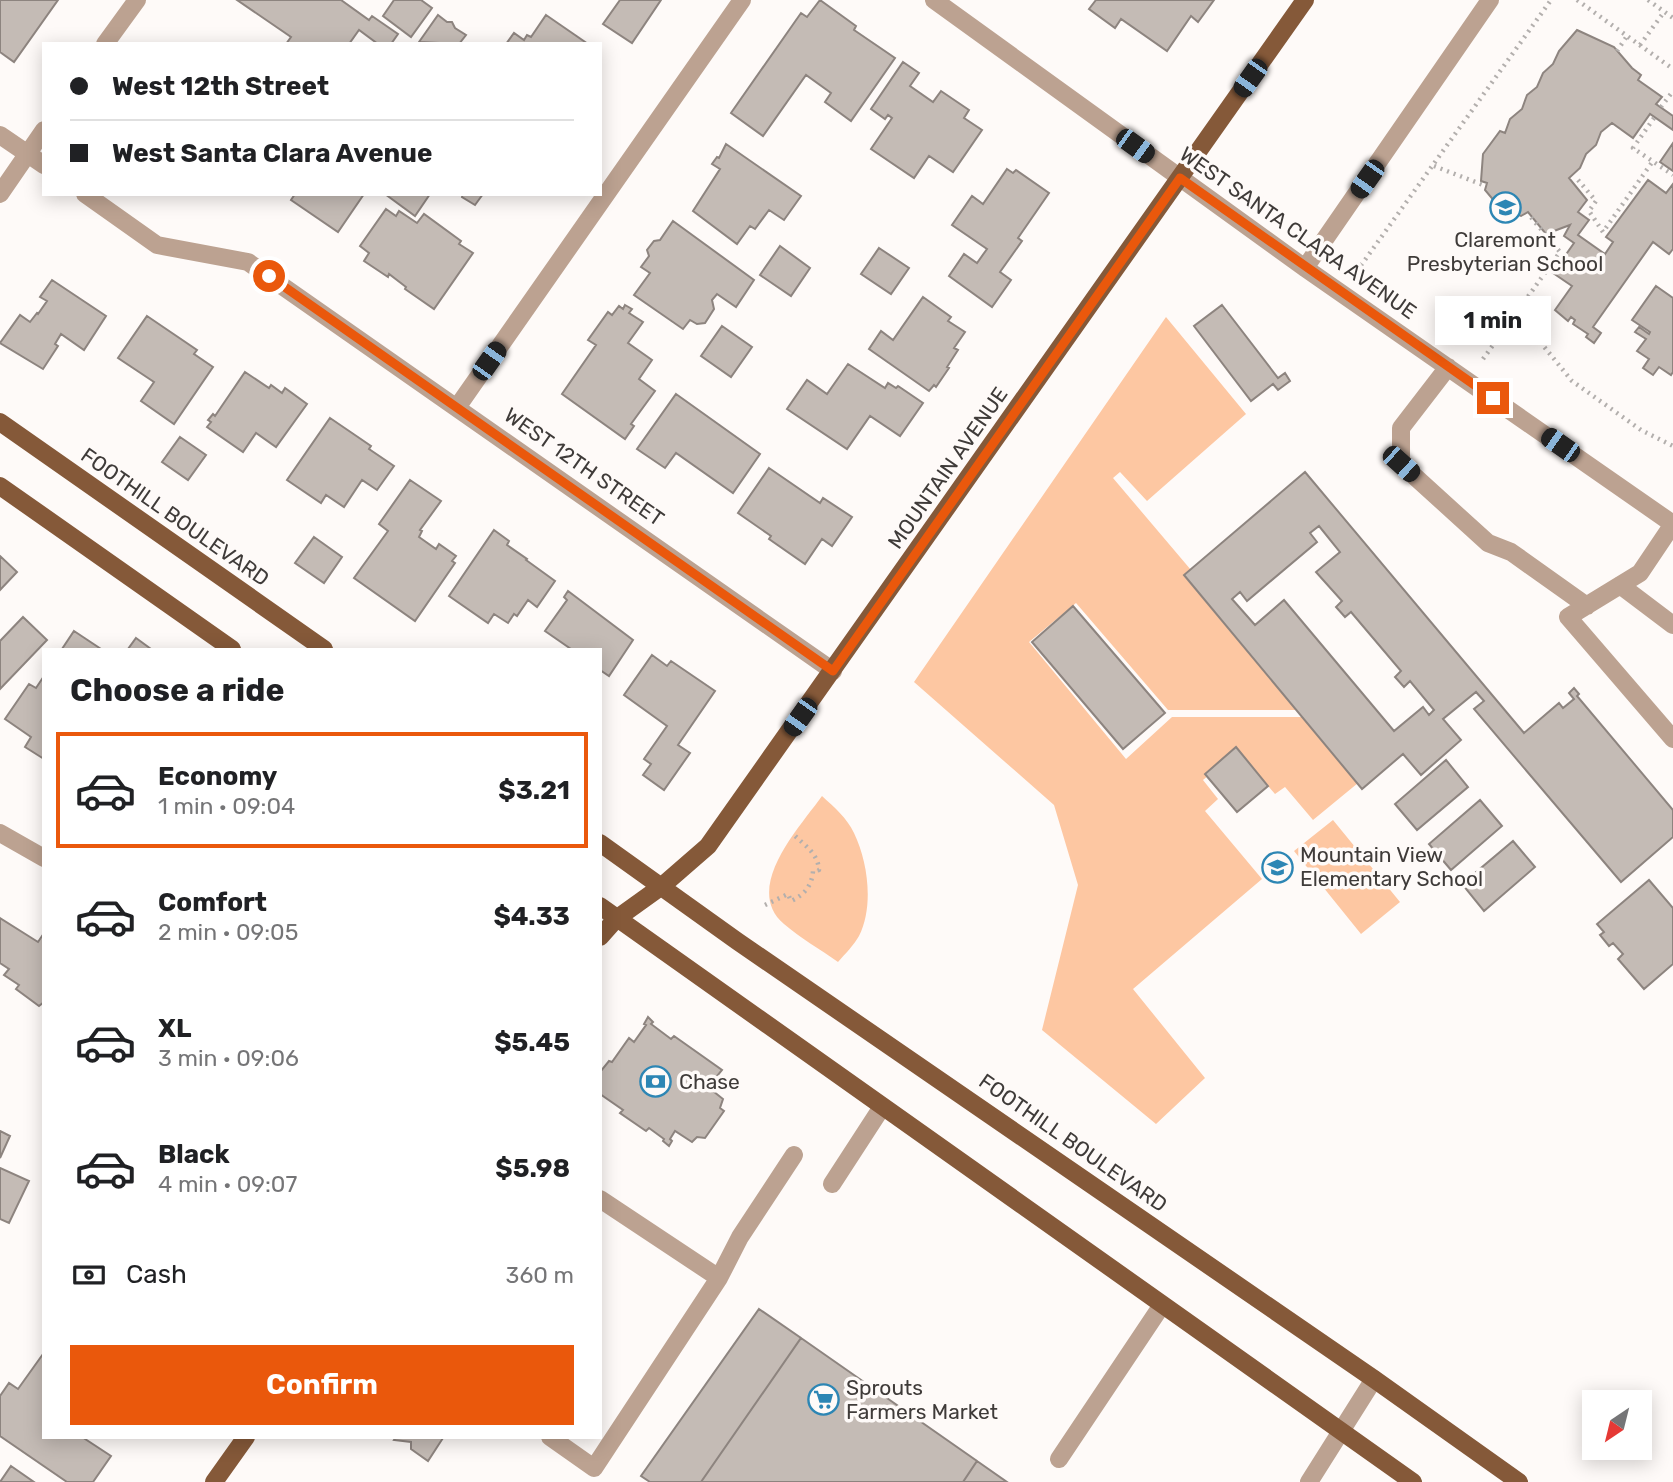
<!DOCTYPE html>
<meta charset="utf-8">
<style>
body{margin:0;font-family:Rubik,sans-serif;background:#f6f6f6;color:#202124;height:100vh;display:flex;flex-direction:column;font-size:26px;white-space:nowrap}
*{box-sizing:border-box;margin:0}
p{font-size:23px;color:#757577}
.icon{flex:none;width:38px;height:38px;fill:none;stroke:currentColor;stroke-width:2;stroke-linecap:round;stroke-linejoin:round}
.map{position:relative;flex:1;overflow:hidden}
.drawer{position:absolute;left:42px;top:648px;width:560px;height:791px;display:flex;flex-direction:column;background:#fff;border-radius:0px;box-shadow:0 4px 18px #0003}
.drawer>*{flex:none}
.banner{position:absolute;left:42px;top:42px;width:560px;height:154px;border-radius:0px;box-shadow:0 4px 18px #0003;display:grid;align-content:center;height:154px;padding:0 28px;background:#fff}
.needle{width:46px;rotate:215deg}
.buttons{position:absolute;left:1582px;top:1390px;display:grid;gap:14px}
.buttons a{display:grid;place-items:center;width:70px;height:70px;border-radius:0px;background:#fff;box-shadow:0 4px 18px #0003;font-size:35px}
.end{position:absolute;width:32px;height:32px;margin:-16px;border:9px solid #ea580c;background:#fff;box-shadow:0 0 0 4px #fff}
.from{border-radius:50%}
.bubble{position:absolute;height:49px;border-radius:0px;background:#fff;box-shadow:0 4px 18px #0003;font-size:23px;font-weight:700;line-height:49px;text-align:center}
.car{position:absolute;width:21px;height:42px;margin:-21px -10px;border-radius:9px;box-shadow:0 0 5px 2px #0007;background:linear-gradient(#222 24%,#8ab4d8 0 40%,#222 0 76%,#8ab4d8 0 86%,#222 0)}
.banner b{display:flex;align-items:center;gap:24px;height:66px;font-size:26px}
.banner b+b{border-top:2px solid #e0e0e0}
.banner i{width:18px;height:18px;background:#202124}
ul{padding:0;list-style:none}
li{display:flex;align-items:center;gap:21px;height:116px;margin:0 14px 10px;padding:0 14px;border:4px solid transparent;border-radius:0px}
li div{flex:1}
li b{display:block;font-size:26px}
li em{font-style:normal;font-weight:700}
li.active{border-color:#ea580c}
li>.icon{width:63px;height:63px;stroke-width:1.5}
h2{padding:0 28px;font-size:32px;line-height:84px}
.pay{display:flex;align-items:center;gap:18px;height:77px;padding:0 28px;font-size:26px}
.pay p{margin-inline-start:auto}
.primary-button{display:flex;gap:14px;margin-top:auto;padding:14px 28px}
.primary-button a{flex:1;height:80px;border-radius:0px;background:#ea580c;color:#fff;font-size:28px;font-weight:700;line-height:80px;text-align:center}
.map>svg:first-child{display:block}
.green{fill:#fdc7a2}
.building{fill:#c4bbb5;stroke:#8d847f;stroke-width:2;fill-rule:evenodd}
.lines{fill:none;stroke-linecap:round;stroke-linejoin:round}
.path{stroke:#b3afad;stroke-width:4.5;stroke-dasharray:2 5;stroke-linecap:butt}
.minor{stroke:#bca291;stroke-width:18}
.major{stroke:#855939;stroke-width:18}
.route{stroke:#ea580c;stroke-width:9}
.labels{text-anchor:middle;stroke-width:7;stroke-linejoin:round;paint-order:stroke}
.street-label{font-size:21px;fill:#3f3b39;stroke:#fefaf8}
.poi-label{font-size:21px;fill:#3f3b39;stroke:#fefaf8;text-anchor:start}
</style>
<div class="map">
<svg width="1673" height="1482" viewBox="0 0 1673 1482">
<rect width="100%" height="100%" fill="#fefaf8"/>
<path class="green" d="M1166,317L1246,414L1147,501L1120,472L1113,478L1191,570L1184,576L1296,710H1168L1076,603L1029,642L1126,759L1172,717H1302L1358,783L1313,820L1285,787L1275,794L1238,751L1203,780L1218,799L1205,811L1262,879L1133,989L1205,1078L1156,1124L1042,1030L1078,885L1054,805L914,682Z
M822,796C834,807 847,818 854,833C868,862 874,906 859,936C854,945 845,954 838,962C820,949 800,938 784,924C742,888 800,827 822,796Z
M1333,820L1400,902L1361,934L1294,851Z"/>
<path class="building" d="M0,0H58L14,62L0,52Z
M237,0H341L369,20L372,16L398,34L391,44H378L359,30L349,44H286L291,37Z
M394,0H421L432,8L411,37L383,16Z
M620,0H661L632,43L603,24Z
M820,0L856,26L854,30L895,58L851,121L825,102L831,93L806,75L763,136L731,113L801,13L807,17Z
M1096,0H1214L1198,22L1191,16L1167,51L1121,19L1115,28L1089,9Z
M438,15L447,22H452L455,28L466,35L459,44L419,42Z
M546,15L588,44H506L514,33L524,40L527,35L531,37Z
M1577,30L1614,47L1632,68L1641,75L1638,80L1662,97L1656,104L1673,116V130L1650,114L1633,138L1612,123L1601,132L1596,145L1586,154L1580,168L1569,178L1587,200L1578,212L1589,220L1578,235L1605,254L1613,242L1606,237L1648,180L1666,193L1673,184V249L1669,254L1653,242L1593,327L1601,333L1594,343L1586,337L1588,334L1573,324L1575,320L1571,317L1568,321L1555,310L1572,286L1553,273L1574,243L1564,236L1570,225L1546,234L1528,212L1521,216L1500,208L1485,190L1487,183L1481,181L1483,154L1500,131L1505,133L1510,119L1522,109L1527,95L1537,87L1543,73L1553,64L1559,51Z
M903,62L919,73L910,86L933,102L941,91L969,110L964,118L982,130L953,172L929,156L914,178L871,149L892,118L888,115L885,119L871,109Z
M1673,143V171L1660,162Z
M726,144L801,196L784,220L769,210L755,229L750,226L737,244L693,211L720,169L712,164L717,157L719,158Z
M1007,169L1013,173L1016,170L1049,193L1018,238L1022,241L1000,272L1011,280L992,307L949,276L964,254L977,263L987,249L952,225L972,196L983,204Z
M295,194H364L338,232L291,200Z
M385,194H430L415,216Z
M463,194H483L475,205L462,197Z
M386,209L396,216L399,211L417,223L424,214L461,241L459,244L473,253L434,309L405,289L406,287L389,274L388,277L364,261L369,253L360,246Z
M673,221L754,280L736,307L717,294L712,300L714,309L705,323L697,324L690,320L683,329L634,295L650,273L641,267L649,256L647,250L654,241L660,240Z
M780,246L810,268L791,296L760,275Z
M879,248L909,268L891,294L861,274Z
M52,280L106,316L84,350L61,334L55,344L58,346L43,369L0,343L20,315L30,322L37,313L38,314L47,301L40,297Z
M1656,286L1673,298V372L1671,375L1659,367L1653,375L1643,368L1649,359L1637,351L1646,339L1635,332L1639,327L1649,334L1650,332L1632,320Z
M923,297L951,317L948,321L965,332L954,348L958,350L947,367L949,368L936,387L934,385L929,391L869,349L881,331L893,340Z
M625,305L632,309L629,313L643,322L628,343L652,360L639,379L655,391L631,424L634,426L625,439L562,394L596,345L588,340L608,312L612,315L619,306L623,309Z
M1222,305L1278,378L1285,373L1290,381L1278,390L1273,384L1251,401L1194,326Z
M147,316L197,350L194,354L213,367L174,424L141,401L154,382L118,358Z
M722,326L752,347L731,377L701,356Z
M848,364L885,388L888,383L896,388L898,386L923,403L900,436L870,416L847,449L787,409L807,380L827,394Z
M245,372L269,388L271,385L282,393L285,388L307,404L276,447L256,433L243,452L207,427L211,422L208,420L213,414L215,416Z
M676,394L760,454L733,493L676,453L665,468L637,449Z
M330,418L371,446L369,449L394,466L377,490L362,480L344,507L326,495L321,503L287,480Z
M180,437L206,455L188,480L162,462Z
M769,468L820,503L823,498L852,517L832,546L822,539L805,564L769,539L771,536L738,513Z
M1305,472L1524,733L1559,703L1563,708L1574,699L1569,693L1574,688L1579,694L1577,696L1673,810V837L1621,882L1474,709L1484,701L1476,692L1443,719L1461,740L1421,775L1403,754L1362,789L1184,575ZM1319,526L1340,552L1316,572L1342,601L1336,607L1345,617L1351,612L1401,671L1395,677L1404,687L1410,681L1434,710L1429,715L1423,707L1394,731L1284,600L1255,625L1232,599L1240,592L1247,601L1317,542L1310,533Z
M410,480L441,501L420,530L422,531L419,537L436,549L439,544L456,556L452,561L455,563L415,621L354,578L388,531L379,524Z
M494,530L509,541L507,545L527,559L526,560L555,581L537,607L528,600L517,616L514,614L508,623L494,614L488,623L449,596Z
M314,537L342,557L324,583L295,563Z
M0,556L17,572L0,590Z
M568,591L633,640L609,676L600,670V649H571L545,631L567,600L564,597Z
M1073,606L1165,713L1123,749L1032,642Z
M23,617L47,640L0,689V641Z
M74,631L101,649H62Z
M136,638L151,649H128Z
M652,655L667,666L671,661L715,691L678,745L690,753L664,790L643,775L651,764L644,759L667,726L624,695Z
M44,676V759L25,747L31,737L5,719L29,684L36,688Z
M1236,747L1268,786L1237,812L1205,774Z
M1446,760L1468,787L1417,830L1395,804Z
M1480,800L1502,826L1451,870L1429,844Z
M1513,841L1535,867L1484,911L1462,884Z
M1649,880L1673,908V964L1644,989L1618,959L1623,954L1613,943L1609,946L1600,935L1604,932L1597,924Z
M0,918L38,942L42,936L44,938V1002L39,1006L16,989L19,985L4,975L9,969L0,963Z
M648,1017L653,1022L651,1024L671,1039L674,1036L722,1070L708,1087L723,1099L720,1108L724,1111L705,1138L697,1137L692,1142L675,1131L670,1139L672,1141L669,1146L663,1141L664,1139L649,1128L646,1131L620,1113L623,1110L600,1094V1072L609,1061L612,1062L629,1038L634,1042L646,1025L644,1024Z
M0,1131L10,1136L0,1158Z
M0,1168L29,1181L9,1223L0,1219Z
M759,1309L801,1338L701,1482H650L641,1476Z
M801,1338L977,1461L963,1482H701Z
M43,1354L44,1437H82L111,1456L93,1482H67L0,1436V1396L9,1383L18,1389Z
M396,1437H441L443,1438L428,1461L411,1449V1442L394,1440Z
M977,1461L1007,1482H963Z
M11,1466L34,1482H0Z"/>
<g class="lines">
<path class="path" d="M1577,0L1673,69
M1648,0L1673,18
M1640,45L1664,12
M1617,51L1627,36
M1661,107L1673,91
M1654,118L1633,148L1673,175
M1434,166L1486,186
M1578,180L1596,201L1589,211L1603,232L1653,161
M1357,271L1551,0
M1524,303L1541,343L1572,381L1641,430L1673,446
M1483,359L1560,252L1529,215
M765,905L788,894L791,901C804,895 812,886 813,871L819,870C818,853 804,845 792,833"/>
<path class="minor" d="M934,0L1305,268L1673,524
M105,44L137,0
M0,135L44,165
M0,194L44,130
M85,194L157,245L248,262L833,671
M1305,268L1490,0
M1448,367L1401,428V464L1488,543L1511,552L1587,606
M458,406L742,0
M1673,524L1640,573L1568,617L1673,739
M1620,585L1673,625
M0,833L44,858
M832,1184L882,1107
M600,1199L719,1278
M550,1437L594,1468L719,1278L740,1237L794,1155
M1059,1459L1162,1305
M1309,1482L1374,1379"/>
<path class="major" d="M0,422L324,649
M0,486L232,649
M600,843L737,941L1374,1379L1519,1482
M600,906L1413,1482
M600,937L616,919L662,886L708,846L1305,0
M214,1482L246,1437"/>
</g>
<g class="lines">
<path class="route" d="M269,276L833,671L1180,178L1493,398"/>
</g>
<defs>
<symbol id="school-ring" viewBox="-11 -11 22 22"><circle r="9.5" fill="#fefaf8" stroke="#2d86b4" stroke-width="1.5"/><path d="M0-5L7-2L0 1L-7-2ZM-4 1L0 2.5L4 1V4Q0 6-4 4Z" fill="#2d86b4"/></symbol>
<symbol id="bank-ring" viewBox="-11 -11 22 22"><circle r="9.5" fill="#fefaf8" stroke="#2d86b4" stroke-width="1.5"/><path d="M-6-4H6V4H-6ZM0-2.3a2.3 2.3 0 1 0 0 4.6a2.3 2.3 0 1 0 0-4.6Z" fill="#2d86b4"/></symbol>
<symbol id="supermarket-ring" viewBox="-11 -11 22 22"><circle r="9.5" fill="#fefaf8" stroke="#2d86b4" stroke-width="1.5"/><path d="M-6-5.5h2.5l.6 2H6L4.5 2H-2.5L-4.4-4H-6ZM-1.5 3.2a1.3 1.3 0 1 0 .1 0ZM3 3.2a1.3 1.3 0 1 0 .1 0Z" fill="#2d86b4"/></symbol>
</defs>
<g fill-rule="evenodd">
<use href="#school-ring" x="1488" y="190" width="35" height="35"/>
<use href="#school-ring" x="1260" y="850" width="35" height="35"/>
<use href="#bank-ring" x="638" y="1064" width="35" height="35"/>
<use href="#supermarket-ring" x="806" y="1382" width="35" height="35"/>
</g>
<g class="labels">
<g class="street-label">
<text transform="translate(1298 233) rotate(35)" y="7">WEST SANTA CLARA AVENUE</text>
<text transform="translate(584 467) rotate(35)" y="7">WEST 12TH STREET</text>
<text transform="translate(948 468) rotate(-55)" y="7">MOUNTAIN AVENUE</text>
<text transform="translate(175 517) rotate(35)" y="7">FOOTHILL BOULEVARD</text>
<text transform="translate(1073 1143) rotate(35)" y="7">FOOTHILL BOULEVARD</text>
</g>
<g class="poi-label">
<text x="1505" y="247" text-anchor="middle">Claremont<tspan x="1505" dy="24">Presbyterian School</tspan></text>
<text x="1300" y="862">Mountain View<tspan x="1300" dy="24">Elementary School</tspan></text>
<text x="679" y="1089">Chase</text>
<text x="846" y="1395">Sprouts<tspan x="846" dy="24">Farmers Market</tspan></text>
</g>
</g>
</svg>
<div class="buttons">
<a><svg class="needle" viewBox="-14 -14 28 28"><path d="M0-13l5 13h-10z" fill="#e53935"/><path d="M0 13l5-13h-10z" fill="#757577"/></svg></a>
</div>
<i class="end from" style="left:269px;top:276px"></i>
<i class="end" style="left:1493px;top:398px"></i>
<div class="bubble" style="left:1435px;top:296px;width:116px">1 min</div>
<i class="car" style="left:1250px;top:78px;rotate:215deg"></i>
<i class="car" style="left:1135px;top:146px;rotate:126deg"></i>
<i class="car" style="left:1367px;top:179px;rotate:215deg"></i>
<i class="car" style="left:489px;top:361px;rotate:35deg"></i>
<i class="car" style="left:1560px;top:445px;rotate:305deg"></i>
<i class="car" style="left:1401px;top:464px;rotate:132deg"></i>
<i class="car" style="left:800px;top:717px;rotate:215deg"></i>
<div class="banner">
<b><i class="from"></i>West 12th Street</b>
<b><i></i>West Santa Clara Avenue</b>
</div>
<section class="drawer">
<h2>Choose a ride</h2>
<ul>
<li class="active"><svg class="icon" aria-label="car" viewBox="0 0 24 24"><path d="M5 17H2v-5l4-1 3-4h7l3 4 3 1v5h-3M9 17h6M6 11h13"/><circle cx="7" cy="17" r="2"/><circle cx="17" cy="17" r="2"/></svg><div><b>Economy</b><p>1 min · 09:04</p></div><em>$3.21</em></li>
<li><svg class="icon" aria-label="car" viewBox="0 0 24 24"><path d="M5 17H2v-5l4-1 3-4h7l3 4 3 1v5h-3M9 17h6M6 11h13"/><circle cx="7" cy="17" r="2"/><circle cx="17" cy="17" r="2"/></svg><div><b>Comfort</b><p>2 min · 09:05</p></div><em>$4.33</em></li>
<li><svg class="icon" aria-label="car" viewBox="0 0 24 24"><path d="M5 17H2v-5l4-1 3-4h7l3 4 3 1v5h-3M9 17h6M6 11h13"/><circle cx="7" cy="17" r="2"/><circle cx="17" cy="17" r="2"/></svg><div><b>XL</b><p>3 min · 09:06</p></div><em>$5.45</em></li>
<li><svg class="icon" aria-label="car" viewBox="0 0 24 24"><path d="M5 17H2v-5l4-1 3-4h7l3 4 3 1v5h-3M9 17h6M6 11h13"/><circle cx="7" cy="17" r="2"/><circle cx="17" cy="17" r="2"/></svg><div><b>Black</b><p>4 min · 09:07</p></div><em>$5.98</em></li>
</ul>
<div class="pay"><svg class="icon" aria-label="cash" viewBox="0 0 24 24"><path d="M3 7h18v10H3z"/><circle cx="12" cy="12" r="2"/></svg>Cash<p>360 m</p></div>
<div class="primary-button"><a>Confirm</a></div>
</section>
</div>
